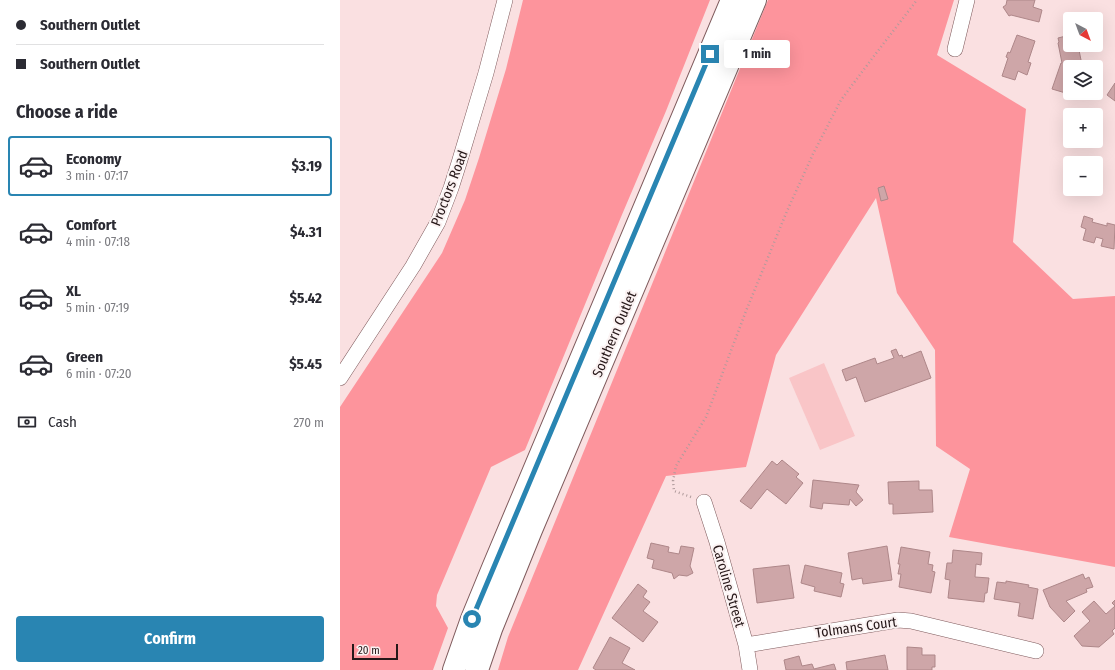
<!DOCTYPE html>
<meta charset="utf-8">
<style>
body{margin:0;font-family:"Fira Sans Condensed",sans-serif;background:#f2f2f3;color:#2b2b33;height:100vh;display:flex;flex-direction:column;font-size:15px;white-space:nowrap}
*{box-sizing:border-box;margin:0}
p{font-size:13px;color:#7c7c81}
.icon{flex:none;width:22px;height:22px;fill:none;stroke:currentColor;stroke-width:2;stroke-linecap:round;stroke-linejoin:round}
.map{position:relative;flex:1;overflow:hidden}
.drawer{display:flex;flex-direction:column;background:#fff;width:340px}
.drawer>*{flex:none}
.hud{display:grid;align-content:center;height:88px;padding:0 16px;background:#fff}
.needle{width:26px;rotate:139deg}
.controls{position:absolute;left:723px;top:12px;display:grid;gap:8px}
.controls a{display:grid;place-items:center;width:40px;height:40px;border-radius:4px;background:#fff;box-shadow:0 4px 16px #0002;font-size:20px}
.scale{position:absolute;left:12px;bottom:10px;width:46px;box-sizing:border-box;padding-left:4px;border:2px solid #261819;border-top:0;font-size:11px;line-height:14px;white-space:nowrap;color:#261819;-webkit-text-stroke:3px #fbf2f2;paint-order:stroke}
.end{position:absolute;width:18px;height:18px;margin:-9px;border:5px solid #2985b2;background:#fff;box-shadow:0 0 0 2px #fff}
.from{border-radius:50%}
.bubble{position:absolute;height:28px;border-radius:4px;background:#fff;box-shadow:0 4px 16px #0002;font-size:13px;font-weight:700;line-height:28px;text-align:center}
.hud b{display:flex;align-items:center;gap:14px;height:38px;font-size:15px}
.hud b+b{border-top:1px solid #e1e1e2}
.hud i{width:10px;height:10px;background:#2b2b33}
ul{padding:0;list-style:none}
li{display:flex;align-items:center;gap:12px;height:60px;margin:0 8px 6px;padding:0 8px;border:2px solid transparent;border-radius:4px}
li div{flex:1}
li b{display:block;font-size:15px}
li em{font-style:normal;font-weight:700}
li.active{border-color:#2985b2}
li>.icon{width:36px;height:36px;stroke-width:1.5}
h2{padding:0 16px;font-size:18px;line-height:48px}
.pay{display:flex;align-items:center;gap:10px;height:44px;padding:0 16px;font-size:15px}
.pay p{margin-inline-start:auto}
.primary-button{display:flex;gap:8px;margin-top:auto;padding:8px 16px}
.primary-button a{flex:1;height:46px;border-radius:4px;background:#2985b2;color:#fff;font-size:16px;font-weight:700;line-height:46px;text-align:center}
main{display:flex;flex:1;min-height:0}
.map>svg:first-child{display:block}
.green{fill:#f9c5c7}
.forest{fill:#fd949c}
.building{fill:#cea6a8;stroke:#ae8789}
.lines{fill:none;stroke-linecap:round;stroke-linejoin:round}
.minor-casing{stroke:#7e5a5c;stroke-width:16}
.highway-casing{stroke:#7e5a5c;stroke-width:24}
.path{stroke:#b09b9c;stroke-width:2.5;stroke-dasharray:1 3;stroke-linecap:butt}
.minor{stroke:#fff;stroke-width:15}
.highway{stroke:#fff;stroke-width:22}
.route{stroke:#2985b2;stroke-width:5}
.labels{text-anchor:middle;stroke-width:4;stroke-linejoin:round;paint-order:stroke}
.street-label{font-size:14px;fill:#261819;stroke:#fbf2f2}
</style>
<main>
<section class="drawer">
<div class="hud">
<b><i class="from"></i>Southern Outlet</b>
<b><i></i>Southern Outlet</b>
</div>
<h2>Choose a ride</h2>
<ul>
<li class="active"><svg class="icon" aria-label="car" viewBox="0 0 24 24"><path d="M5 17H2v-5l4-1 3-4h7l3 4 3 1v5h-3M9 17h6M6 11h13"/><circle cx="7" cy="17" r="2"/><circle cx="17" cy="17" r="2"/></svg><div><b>Economy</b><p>3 min · 07:17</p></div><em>$3.19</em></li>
<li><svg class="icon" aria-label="car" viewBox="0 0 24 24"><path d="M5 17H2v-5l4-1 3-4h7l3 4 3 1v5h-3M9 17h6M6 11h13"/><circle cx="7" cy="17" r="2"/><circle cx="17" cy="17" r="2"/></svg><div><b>Comfort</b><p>4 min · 07:18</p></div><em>$4.31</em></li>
<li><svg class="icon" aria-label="car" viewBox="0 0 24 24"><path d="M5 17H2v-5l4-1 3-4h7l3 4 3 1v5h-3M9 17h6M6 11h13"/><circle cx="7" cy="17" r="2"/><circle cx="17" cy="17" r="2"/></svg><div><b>XL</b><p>5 min · 07:19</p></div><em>$5.42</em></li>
<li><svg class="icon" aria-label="car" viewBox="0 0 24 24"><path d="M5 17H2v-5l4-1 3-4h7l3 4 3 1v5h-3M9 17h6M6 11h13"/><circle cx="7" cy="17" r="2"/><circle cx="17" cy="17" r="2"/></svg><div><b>Green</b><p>6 min · 07:20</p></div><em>$5.45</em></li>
</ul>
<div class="pay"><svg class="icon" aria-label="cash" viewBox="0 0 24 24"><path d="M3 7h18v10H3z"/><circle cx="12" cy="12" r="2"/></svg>Cash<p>270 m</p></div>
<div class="primary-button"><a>Confirm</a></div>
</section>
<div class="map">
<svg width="775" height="670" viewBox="0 0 775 670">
<rect width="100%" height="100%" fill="#fae0e1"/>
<path class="green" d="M484,363L515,436L480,450L449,378Z"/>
<path class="forest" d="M183,0H370L326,111L281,217L185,450L151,467L97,595L96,606L108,628L93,670H0V407L102,253L125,200L139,158L166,69Z
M428,0H614L597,55L686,109L673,242L733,299L775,296V567L609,537L630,469L596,446L595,350L557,293L536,198L436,355L406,467L326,476L238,670H158L168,637Z"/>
<path class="building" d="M667,0H695L693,7L702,10L699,22L671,15L669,16L663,7L666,5Z
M677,35L695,41L688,62L691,63L687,75L678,71L675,80L662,76L668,58L666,57L668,52L670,53Z
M730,35V45H738L742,65L748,67H730L729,94L712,89L721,63H722L718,43L719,42L718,38Z
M775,83V101L767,95Z
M544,186L548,199L541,201L538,188Z
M744,216L753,219L752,222L767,226V223L775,225L774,249L761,246L763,239L756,237L754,243L743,240L746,229L741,227Z
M556,349L559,356L562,355L563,358L581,351L591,378L525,402L516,377L506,381L502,370L535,358L537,364L554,358L551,351Z
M442,460L459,474L456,477L463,483L446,504L427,489L411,509L400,501L432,461L437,465Z
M473,480L519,485L516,492L523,500L516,506L510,499L509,505L483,503L482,509L470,507Z
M579,481V490H592L593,512L553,514V504H549L548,482Z
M311,543L329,547L328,552L339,554L341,546L354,548L350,566L353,573L347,576L339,575L334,579L332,573L312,568L314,560L307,558Z
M547,546L552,580L523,584L522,578L512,580L508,553Z
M561,547L590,552L588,564L593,565L592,571L595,572L591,593L559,587L561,574H558L560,564H558Z
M613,550L642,553L641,565L636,564L635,577L649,578L647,593H645L644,602L608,598L610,580L605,579L607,563H612Z
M449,565L454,598L417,603L413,569Z
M465,565L502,573L500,583L504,584L501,597L474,591L475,587L461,583Z
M743,574L745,579L749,577L753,587L746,589L747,592L726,601L735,611L724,622L710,607L703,590Z
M666,581L689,585L688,587L698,589L693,619L678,616L680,603L654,599L657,582L666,583Z
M298,584L307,591L303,597L310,602L303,611L318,622L303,642L272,618Z
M775,600V628L772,631L774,634L759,647L742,646L734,636L750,621L742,612L754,601L766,614L775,606L772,603Z
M270,637L290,648L282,663L295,670H256L253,668Z
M567,647L582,648V655H595V667H592V670H567Z
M545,655L548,670H507L506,662Z
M459,656L462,666L472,664L474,669L494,664L496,670H446L444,660Z"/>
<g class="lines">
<defs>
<path id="minor" d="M615,49L627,0
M0,378L73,266L98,222L111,188L119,163L146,73L165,0
M364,502L377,542L406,645L410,670
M406,645L558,620L571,621L696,651"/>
<path id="highway" d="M114,670L132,619L153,568L392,0
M137,670L151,629L191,530L415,0"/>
</defs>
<use href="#minor" class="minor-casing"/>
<use href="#highway" class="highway-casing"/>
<path class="path" d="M351,497L334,491L333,481L336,466L366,417L406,311L447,211L473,154L501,100L534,56L577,0"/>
<use href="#minor" class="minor"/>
<use href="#highway" class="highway"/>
</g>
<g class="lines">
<path class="route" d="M132,619L370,54"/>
</g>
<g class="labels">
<g class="street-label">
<text transform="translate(109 188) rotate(-69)" y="5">Proctors Road</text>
<text transform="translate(274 334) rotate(-67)" y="5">Southern Outlet</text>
<text transform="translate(389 586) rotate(74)" y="5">Caroline Street</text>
<text transform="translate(516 627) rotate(-8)" y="5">Tolmans Court</text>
</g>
</g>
</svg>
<div class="controls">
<a><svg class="needle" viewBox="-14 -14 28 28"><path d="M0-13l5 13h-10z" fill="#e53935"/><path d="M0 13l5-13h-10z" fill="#7c7c81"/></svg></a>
<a><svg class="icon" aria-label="layers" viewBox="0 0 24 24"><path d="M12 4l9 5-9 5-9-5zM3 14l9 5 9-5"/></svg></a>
<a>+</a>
<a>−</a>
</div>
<div class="scale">20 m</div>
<i class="end from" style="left:132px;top:619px"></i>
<i class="end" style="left:370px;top:54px"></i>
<div class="bubble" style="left:384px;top:40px;width:66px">1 min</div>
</div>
</main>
